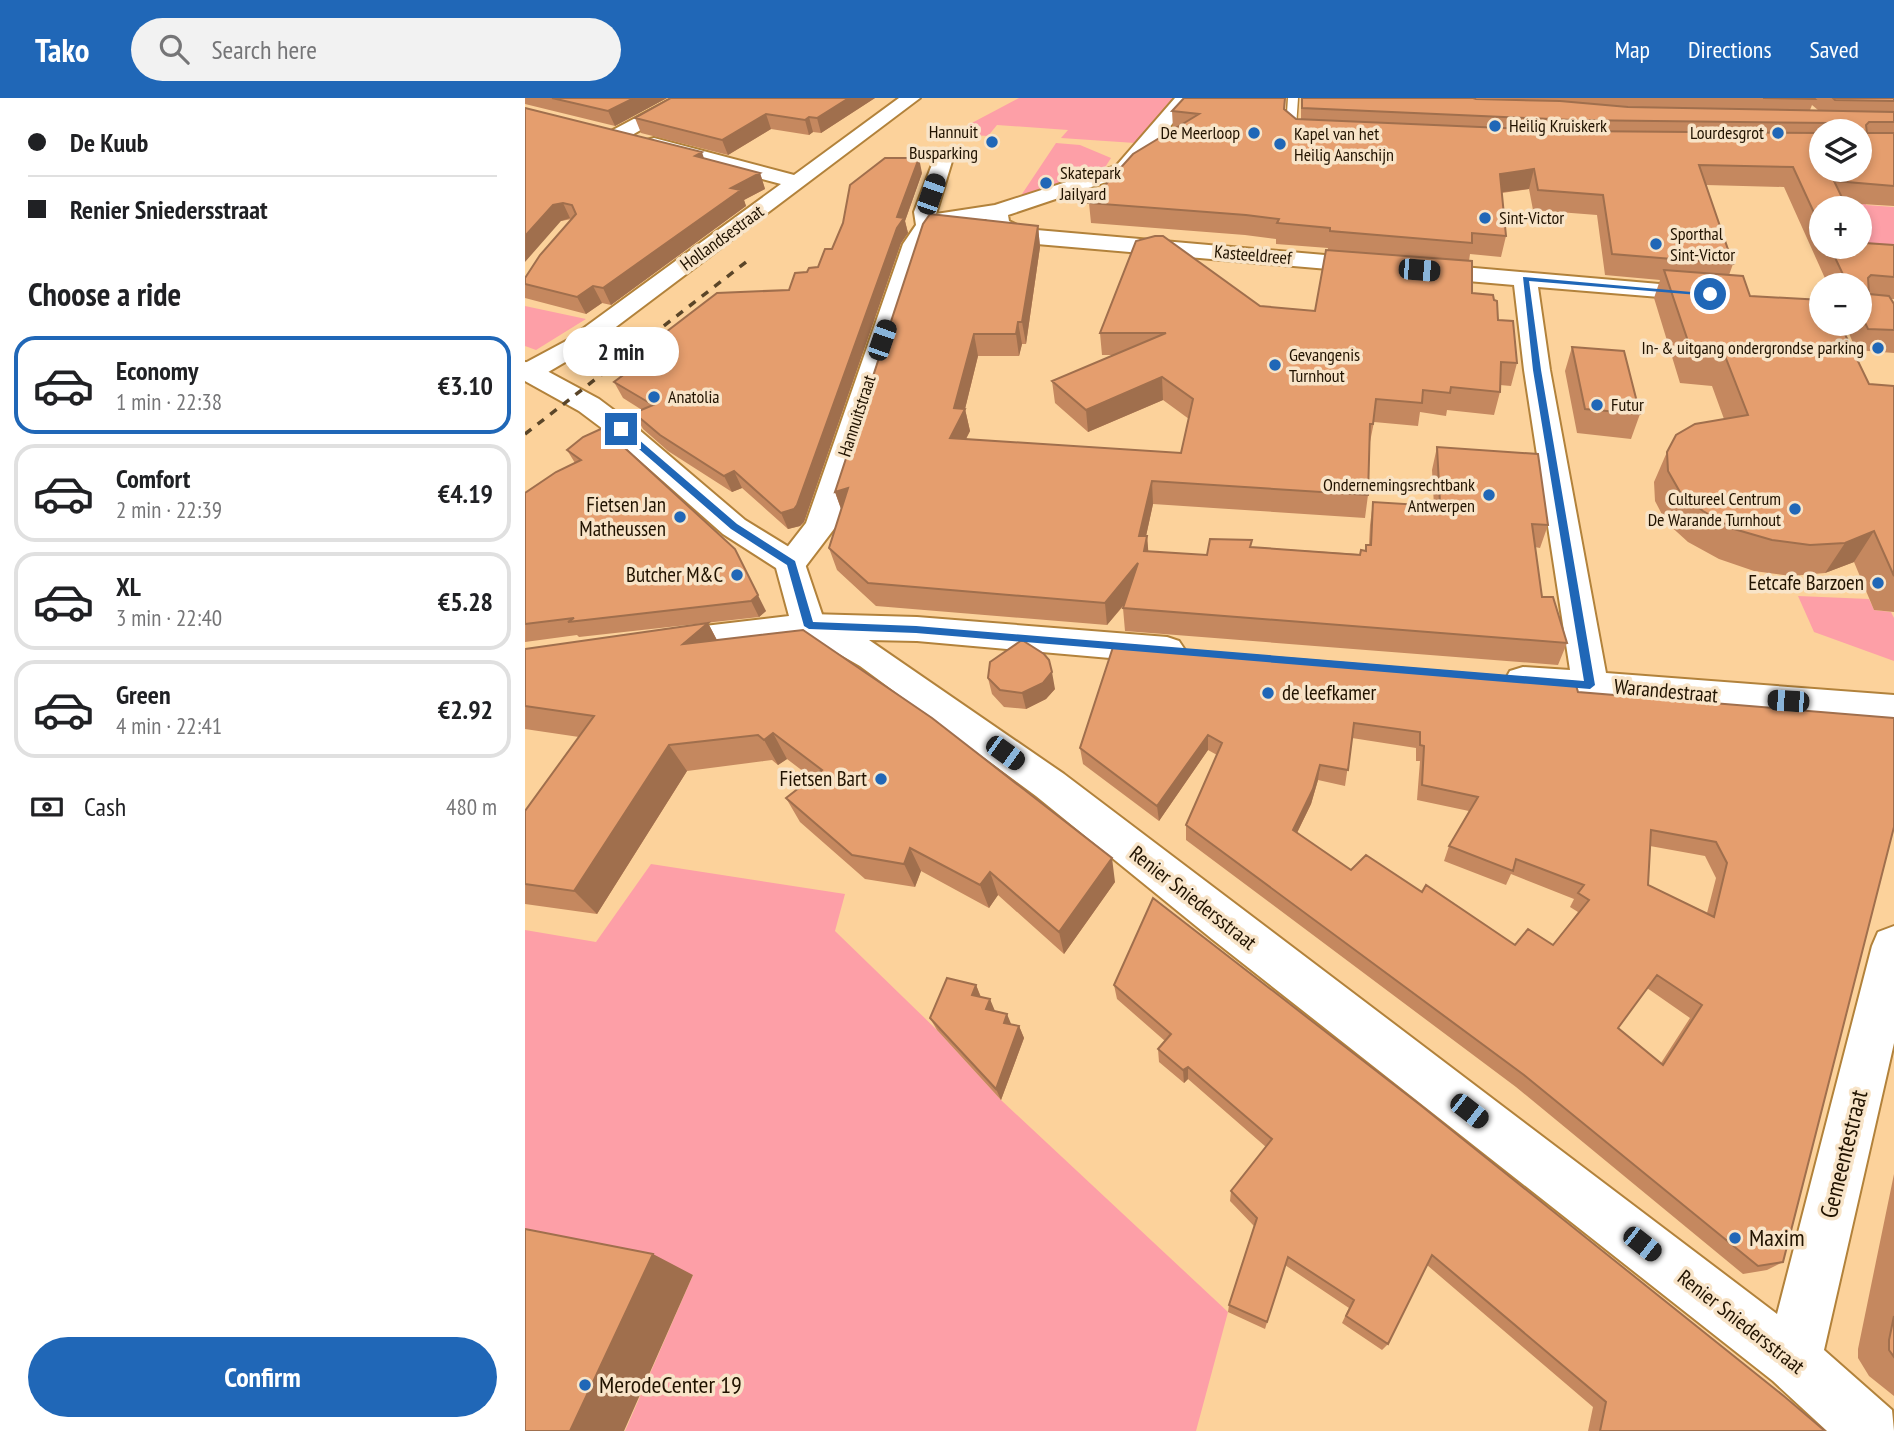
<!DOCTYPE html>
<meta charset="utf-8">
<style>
body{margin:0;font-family:"PT Sans Narrow",sans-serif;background:#f2f2f2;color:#202124;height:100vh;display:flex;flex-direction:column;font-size:26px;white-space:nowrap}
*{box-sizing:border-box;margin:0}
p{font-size:23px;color:#757577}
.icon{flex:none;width:38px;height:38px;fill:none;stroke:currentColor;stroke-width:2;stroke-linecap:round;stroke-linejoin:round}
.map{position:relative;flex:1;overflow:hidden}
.side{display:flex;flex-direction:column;background:#fff;width:525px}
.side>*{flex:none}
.top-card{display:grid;align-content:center;height:154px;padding:0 28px;background:#fff}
.tools{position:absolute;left:1284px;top:21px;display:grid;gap:14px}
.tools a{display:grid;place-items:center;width:63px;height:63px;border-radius:50%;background:#fff;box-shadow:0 4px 10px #0003;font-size:35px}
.end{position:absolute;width:32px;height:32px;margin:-16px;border:9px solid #2067b7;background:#fff;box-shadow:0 0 0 4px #fff}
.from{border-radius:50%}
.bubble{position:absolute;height:49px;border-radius:24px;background:#fff;box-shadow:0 4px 10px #0003;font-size:23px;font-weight:700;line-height:49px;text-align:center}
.car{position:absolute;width:21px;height:42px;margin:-21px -10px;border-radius:9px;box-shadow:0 0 5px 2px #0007;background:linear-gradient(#222 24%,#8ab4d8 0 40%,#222 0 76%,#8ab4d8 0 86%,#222 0)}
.top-card b{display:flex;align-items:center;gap:24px;height:66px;font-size:26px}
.top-card b+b{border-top:2px solid #e0e0e0}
.top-card i{width:18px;height:18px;background:#202124}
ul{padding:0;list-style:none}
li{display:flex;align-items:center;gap:21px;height:98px;margin:0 14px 10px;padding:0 14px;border:4px solid #e0e0e0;border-radius:21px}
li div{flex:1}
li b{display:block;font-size:26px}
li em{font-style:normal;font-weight:700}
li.selected{border-color:#2067b7}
li>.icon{width:63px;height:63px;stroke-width:1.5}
h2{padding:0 28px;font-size:32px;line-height:84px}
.pay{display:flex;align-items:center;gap:18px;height:77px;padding:0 28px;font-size:26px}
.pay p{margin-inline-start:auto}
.cta{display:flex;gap:14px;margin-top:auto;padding:14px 28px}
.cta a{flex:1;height:80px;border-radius:42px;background:#2067b7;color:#fff;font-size:28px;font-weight:700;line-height:80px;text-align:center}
header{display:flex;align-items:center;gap:42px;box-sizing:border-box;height:98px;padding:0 35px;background:#2067b7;color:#fff}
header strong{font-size:33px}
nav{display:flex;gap:38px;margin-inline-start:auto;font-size:24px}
.search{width:490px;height:63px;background:#f2f2f2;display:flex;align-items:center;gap:18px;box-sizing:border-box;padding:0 24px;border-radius:38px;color:#757577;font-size:26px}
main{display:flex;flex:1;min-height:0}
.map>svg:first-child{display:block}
.green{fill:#fd9fa7}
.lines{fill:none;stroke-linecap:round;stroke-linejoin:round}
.service-casing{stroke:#b2823b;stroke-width:3}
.minor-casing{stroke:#b2823b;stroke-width:4}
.tertiary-casing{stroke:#b2823b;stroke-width:4}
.service{fill:#fff;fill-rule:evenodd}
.minor{fill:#fff;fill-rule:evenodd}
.tertiary{fill:#fff;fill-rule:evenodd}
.rail{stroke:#5a4528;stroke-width:3.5;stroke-dasharray:8 8;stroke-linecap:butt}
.wall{fill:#c5885f;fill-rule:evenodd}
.shaded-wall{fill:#a06f4d}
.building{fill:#e59e6e;stroke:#a06f4d;stroke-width:2;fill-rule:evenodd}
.route{fill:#2067b7}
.poi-dot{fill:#2067b7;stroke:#f8e4c8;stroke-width:2.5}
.labels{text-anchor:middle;stroke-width:7;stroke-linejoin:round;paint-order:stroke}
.far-poi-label{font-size:18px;fill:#211300;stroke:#f8e4c8;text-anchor:start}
.far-street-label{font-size:18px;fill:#211300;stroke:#f8e4c8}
.poi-label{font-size:21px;fill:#211300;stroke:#f8e4c8;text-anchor:end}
.street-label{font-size:21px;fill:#211300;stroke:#f8e4c8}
.near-street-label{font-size:24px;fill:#211300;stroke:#f8e4c8}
.near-poi-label{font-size:24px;fill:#211300;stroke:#f8e4c8;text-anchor:start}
</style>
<header>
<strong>Tako</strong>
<div class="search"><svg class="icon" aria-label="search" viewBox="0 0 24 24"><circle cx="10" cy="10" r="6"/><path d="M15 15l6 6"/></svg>Search here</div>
<nav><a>Map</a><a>Directions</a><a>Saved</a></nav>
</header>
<main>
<section class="side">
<div class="top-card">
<b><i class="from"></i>De Kuub</b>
<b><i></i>Renier Sniedersstraat</b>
</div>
<h2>Choose a ride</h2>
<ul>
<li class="selected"><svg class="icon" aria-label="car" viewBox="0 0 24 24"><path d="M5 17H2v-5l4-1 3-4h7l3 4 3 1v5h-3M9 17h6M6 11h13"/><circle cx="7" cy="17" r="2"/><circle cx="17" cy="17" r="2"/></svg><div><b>Economy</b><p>1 min · 22:38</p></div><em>€3.10</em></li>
<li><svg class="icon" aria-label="car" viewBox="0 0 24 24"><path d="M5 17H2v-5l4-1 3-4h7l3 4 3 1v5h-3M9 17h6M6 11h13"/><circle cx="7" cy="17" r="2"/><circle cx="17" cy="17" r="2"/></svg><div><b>Comfort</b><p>2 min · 22:39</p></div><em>€4.19</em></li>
<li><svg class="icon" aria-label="car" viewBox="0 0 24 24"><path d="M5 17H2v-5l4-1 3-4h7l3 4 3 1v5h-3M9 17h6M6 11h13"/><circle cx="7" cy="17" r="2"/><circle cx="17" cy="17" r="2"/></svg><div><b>XL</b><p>3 min · 22:40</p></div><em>€5.28</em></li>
<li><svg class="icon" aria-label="car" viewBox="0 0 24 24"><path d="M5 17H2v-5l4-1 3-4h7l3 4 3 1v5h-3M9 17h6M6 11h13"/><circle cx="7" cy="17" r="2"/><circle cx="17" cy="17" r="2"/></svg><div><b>Green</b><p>4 min · 22:41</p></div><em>€2.92</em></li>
</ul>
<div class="pay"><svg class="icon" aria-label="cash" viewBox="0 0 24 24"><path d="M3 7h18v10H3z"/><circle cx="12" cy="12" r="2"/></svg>Cash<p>480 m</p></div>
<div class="cta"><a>Confirm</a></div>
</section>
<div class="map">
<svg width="1369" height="1333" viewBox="0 0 1369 1333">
<rect width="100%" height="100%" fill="#fcd29b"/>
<path class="green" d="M494,0H649L610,45L536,40L543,32L472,27L463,38L426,36Z
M531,45L555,47L586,60L579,71L495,99Z
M1295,101L1341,104V107L1369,109V169L1335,149V110H1299Z
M0,208L61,221L11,252L0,248Z
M1273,498L1344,501L1349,512L1366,514L1369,520V563L1289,534Z
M126,766L320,796L310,833L412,932L476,1002L703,1214L671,1333H100L168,1177L0,1139V832L71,844Z"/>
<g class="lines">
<defs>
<path id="service" d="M763,0H773L771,29L786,32V36H766L761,30Z"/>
<path id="minor" d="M148,0H171L100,41H86L83,37L86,33Z
M374,0H395L59,253L13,280L0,281V265L41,243L256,86L122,50L119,46L122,42L129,40L269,77Z
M650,0H669L605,76L483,117L484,123L500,131L1192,191L1195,196L1192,201L1183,203L1013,189L1025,272L1081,575L1369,597V625L998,595L985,591L980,582L985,573L998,569L1045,572L999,272L989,187L500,145L474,137L461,121L418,128L410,132L400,146L312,427L277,473L266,476L255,473L250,465L281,425L378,146L391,127L389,114L411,56H425L428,60L411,116L470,107L591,68Z
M284,516L392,519L642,539L654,543L660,552L654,561L642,565L392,543L344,542L539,676L1252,1216L1347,848L1353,834L1369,828V945L1299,1252L1367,1312L1369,1333H1302L1248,1283L687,841L511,698L335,568L295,545L272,536L267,528L272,520Z"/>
<path id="tertiary" d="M0,264L9,266L74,301L106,325L220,422L277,457L301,528L296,536L137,557L125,554L120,545L125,536L137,533L264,518L251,470L198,436L86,337L54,313L0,283Z"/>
</defs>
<use href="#service" class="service-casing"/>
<use href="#minor" class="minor-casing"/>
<use href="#tertiary" class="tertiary-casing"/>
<use href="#service" class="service"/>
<use href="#minor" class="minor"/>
<use href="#tertiary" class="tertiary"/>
<path class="rail" d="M0,336L221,164"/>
</g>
<path class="wall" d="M0,0H142L90,28L0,6Z
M146,0H350L296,35L288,34L284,37L246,31L203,57L116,35L110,20Z
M776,0H1369V108L1320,105L1297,110V149H1335L1340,145L1369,147V201H1366L1369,206V255L1331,252L1320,226H1335V187H1303L1259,89L1181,87L1208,166L1204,177L1225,198L1344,286L1369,288V514L1349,512L1329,464L1300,475L1266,478L1229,473L1194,461L1163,444L1141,424L1130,403L1129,384L1142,354L1199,321L1187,288L1155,285L1129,200L1135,182L1080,177L1072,117L1008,112L1004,91L977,95L981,138L976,159L945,156L944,163L947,195L969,202L973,222L992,265L986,288L975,287V294L969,317L922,312L921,318L895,314L893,328L849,324L844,349L843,397L840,420L628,406L621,438H622L623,453L682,457L727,449L835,456L841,452V447H844L845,427L848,404L909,408L907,372L912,349L1023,427L1015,450L1010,449L1017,499L1042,545L1033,567L600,533L598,510L600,506L582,527L351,508L312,472L304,450L316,411L310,394L513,128L515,149L501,246H497L494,258H453L440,311L445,333L441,341L656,355L664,321L638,302L563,334L530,305L527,283L589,257H577L575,235L735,208L790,213L803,150L751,146V141L720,137L566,125L564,105L649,32L648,31L647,13L760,11L771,21H776ZM1287,7L1293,12H1285ZM1297,33H1335L1297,72Z
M0,10L179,61L235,75L240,91L219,102L221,108L86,207L77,205L61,216L0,200V180L47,121L36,123Z
M397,75L380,123L383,135L376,145L279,424L275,428L263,431L217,390L207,394L143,353L118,331L109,315L117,312L98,300L89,284L102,274L98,267L264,192L282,174L293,169L307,151Z
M1047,249L1115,316L1106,341L1052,335L1040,273Z
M58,339L241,513L234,519L54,539L52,537L0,544V395L50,365L42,352Z
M183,525L192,542L590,784L539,856L473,797L464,810L396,773L390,789L340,781L275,724L261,700L287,680L262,661L253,667L247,662L162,673L72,816L0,806V713L54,639L0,631V551Z
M463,580L530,591L521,601L501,611L479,609L467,596Z
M1053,594L1369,620L1258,1164L1242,1172L1218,1176L991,989L661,742V727L692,657L683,652L634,723L558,666L555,650ZM827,640L891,650V663H895L892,702L944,713L924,748L919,763L981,787L986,776L1049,801L1045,809L1053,814L1028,847H990L897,794L826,772L772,735L786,706L793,682L820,688ZM1125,748L1180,758L1191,780L1182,815L1123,787ZM1122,890L1165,920L1136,965L1093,930Z
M451,887L456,899L470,913L486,926L494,928L499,940L476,1002L412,932L405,920Z
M589,887L1300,1333H1063L1068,1309L902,1167L863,1246L857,1252L817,1225L824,1210L760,1167L740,1231L703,1214L704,1207L729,1128L705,1103L706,1093L741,1049L663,981L659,985L634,964L633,951L640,943L592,901Z
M1369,1076V1298L1344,1278L1333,1260V1251Z"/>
<path class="shaded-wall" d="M109,0H142L90,28L83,13Z
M324,0H350L296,35L292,20Z
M241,16L246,31L203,57L197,42Z
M284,19L288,34L284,37L280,22Z
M177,54L182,70L170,58Z
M394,60L397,75L380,123L383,135L376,145L279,424L275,428L263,431L256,415Z
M1009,71L1004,91L971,95L975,76Z
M235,75L240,91L219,102L221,108L86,207L78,190L206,90Z
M38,105L45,120L36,123L0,164V138L28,107Z
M513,128L515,149L501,246L497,224Z
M68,188L77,205L61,216L52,199Z
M493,224L497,246L494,258L491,236Z
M449,236L453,258L440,311L445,333L430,362L425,340L429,310Z
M637,279L638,302L563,334L561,312Z
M209,373L217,390L207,394L199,378Z
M627,383L628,406L616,461L614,438Z
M323,390L318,416L310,394Z
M1349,433L1329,464L1300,475L1320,445Z
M622,438L624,461L619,453Z
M613,465L615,487L582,527L580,505Z
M233,497L241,513L234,519L226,503Z
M183,525L197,552L158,546Z
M527,574L530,591L521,601L501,611L497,595Z
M248,635L262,661L253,667L239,642Z
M683,637V652L634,723L632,708Z
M144,647L162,673L72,816L49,793Z
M795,667L793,682L786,706L766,747L768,732Z
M385,750L396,773L390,789L379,766Z
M587,760L590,784L539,856L534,834Z
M465,774L473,797L464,810L455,787Z
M451,887L456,900L447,897Z
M465,901L470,913L461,911Z
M482,916L487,928L479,925Z
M494,928L499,940L476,1002L471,991Z
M663,969V981L659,985L658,972Z
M128,1156L168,1177L99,1333H45Z"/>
<path class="building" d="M27,0H109L83,13Z
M146,0H324L292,20L284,19L280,22L241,16L197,42L110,20Z
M659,0H760L759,11L771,21L1047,33L1297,35V72H1335V33H1308L1307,25L1047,22L777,10V0H948L951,1L1035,3L1103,9L1369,14V24H1344L1341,27L1342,35H1369V88L1309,83L1322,110H1297V132L1268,69L1174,67L1208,166L1087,156L1078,97L1013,92L1009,71L975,76L981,138L947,135V145L805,133V130L752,125L754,121L721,117L564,105L608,56L674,16L647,13Z
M1238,0H1289L1290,1Z
M1308,0H1369V3L1310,2Z
M0,10L177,54L170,58L235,75L206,90L216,92L78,190L68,188L52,199L0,186V180L15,157L51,116L47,107L38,105L28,107L0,138Z
M360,60H394L372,119L379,120L372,130L272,407L269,411L256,415L209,373L199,378L135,337L109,315L128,307L89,284L105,272L98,267L192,195L264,192L270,175L282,174L284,170L293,169L300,151H307L318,125L325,87Z
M405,116L513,128L497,224H493L491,236H449L429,310L440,311L425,340L656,355L668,301L637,279L561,312L527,283L641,235H575L611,143L630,138H638L735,208L790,213L801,152L947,163V195L968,197L969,202L972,203L973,222L988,223L992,265L976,264L975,294L926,289L925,295L898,292L897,305L851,301L848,326H845L843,397L627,383L614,438H622L619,453L682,457L685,441L727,442L725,449L835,457L836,452L841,453V447H846L848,404L911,408V404L915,405L912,349L1013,356L1023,427L1007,426L1017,499H1028L1042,545L598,510L613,465L580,505L343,485L304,450L323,390L310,394L398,126Z
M1335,136L1340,145L1369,147V179L1346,177L1343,180L1344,196L1364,198L1369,206V232L1343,231L1335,214V187H1323L1305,149H1335Z
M1139,172L1218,178L1225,198L1297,202V226H1315L1344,286L1369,288V478L1349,433L1320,445L1285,447L1247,442L1209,431L1178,413L1155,394L1143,373L1142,354L1151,337L1170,326L1223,317L1200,258L1167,255Z
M1047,249L1099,253L1115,316L1060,311Z
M78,330L210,451L233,497L226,503L43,524L49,520L0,526V395L31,374L56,362L42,352L58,339Z
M183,525L158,546L278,532L407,620L587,760L534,834L465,774L455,787L385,750L379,766L327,757L261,700L297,672L248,635L239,642L233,637L144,647L49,793L0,786V713L69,618L0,608V551Z
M497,542L519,556L524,562L527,574L518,585L497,595L475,592L463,580L465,564Z
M589,546L1050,584L1053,594L1369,620V729L1258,1164L1233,1168L999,977L661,727L697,645L683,637L632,708L555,650ZM829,625L895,634V647L899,648L897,687L953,699L924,748L988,773L991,761L1059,787L1053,795L1064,802L1028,847L1003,831L990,847L901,787L897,794L841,757L826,772L768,732L788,691L795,667L823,672ZM1126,732L1191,744L1202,765L1189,819L1123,787ZM1132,877L1177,907L1138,967L1093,930Z
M628,800L894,1006L1260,1299L1300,1333H1075L1081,1304L907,1157L863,1246L821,1218L829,1202L763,1159L742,1224L704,1207L732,1120L706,1093L747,1041L663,969L658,972L633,951L646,936L589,887Z
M422,880L451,887L447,897L465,901L461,911L482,916L479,925L494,928L471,991L405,920Z
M0,1131L128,1156L45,1333H0Z
M1369,1218V1259L1364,1252V1242Z"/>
<path class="route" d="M998,179L1189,196L1185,198L1004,183L1016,272L1070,587L1065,591L391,535L284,531L279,528L262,467L206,431L91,331L99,329L212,426L270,463L288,524L391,528L1059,583L1008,272Z"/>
<g class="poi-dot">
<circle cx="970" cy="28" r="7"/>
<circle cx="729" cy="35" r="7"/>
<circle cx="1253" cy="35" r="7"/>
<circle cx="467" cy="44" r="7"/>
<circle cx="755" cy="46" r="7"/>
<circle cx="521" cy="85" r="7"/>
<circle cx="960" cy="120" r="7"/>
<circle cx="1131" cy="146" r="7"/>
<circle cx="1353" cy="250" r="7"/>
<circle cx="750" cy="267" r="7"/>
<circle cx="129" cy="299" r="7"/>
<circle cx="1072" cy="307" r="7"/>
<circle cx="964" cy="397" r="7"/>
<circle cx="1270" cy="411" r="7"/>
<circle cx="155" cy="419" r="7"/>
<circle cx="212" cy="477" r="7"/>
<circle cx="1353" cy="485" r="7"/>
<circle cx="743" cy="595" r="7"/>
<circle cx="356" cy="681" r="7"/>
<circle cx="1210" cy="1140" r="7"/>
<circle cx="60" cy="1287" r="7"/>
</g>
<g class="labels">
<g class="far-poi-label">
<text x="984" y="34">Heilig Kruiskerk</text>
<text x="453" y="40" text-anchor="end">Hannuit<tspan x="453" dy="21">Busparking</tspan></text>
<text x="715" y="41" text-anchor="end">De Meerloop</text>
<text x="1239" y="41" text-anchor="end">Lourdesgrot</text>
<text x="769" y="42">Kapel van het<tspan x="769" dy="21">Heilig Aanschijn</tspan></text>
<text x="535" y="81">Skatepark<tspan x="535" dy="21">Jailyard</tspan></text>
<text x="974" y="126">Sint-Victor</text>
<text x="1145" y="142">Sporthal<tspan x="1145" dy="21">Sint-Victor</tspan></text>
<text x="1339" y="256" text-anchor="end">In- &amp; uitgang ondergrondse parking</text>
<text x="764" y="263">Gevangenis<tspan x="764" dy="21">Turnhout</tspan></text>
<text x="143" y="305">Anatolia</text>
<text x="1086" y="313">Futur</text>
<text x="950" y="393" text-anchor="end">Ondernemingsrechtbank<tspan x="950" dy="21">Antwerpen</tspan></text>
<text x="1256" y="407" text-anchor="end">Cultureel Centrum<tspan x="1256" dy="21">De Warande Turnhout</tspan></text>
</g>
<g class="far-street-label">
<text transform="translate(197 140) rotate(-36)" y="6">Hollandsestraat</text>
<text transform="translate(728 157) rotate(5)" y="6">Kasteeldreef</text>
<text transform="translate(332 318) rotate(-72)" y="6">Hannuitstraat</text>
</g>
<g class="poi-label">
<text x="141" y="414">Fietsen Jan<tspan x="141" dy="24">Matheussen</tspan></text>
<text x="198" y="484">Butcher M&amp;C</text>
<text x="1339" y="492">Eetcafe Barzoen</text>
<text x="757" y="602" text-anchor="start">de leefkamer</text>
<text x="342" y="688">Fietsen Bart</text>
</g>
<g class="street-label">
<text transform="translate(1141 593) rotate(5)" y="7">Warandestraat</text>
<text transform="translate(668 800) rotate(38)" y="7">Renier Sniedersstraat</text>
<text transform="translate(1216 1224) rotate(38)" y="7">Renier Sniedersstraat</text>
</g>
<g class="near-street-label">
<text transform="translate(1319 1056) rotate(-76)" y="8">Gemeentestraat</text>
</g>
<g class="near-poi-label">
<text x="1224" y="1148">Maxim</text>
<text x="74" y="1295">MerodeCenter 19</text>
</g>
</g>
</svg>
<div class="tools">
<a><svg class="icon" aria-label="layers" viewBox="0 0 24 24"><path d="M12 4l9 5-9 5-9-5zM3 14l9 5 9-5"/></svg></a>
<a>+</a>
<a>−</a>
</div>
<i class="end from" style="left:1185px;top:196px"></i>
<i class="end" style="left:96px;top:331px"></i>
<div class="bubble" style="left:38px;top:229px;width:116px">2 min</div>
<i class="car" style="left:406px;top:96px;rotate:19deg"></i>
<i class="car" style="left:894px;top:172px;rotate:95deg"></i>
<i class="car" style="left:357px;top:242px;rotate:19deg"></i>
<i class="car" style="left:1263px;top:603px;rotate:274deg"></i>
<i class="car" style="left:480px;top:655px;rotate:126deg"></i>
<i class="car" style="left:944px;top:1013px;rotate:128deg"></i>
<i class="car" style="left:1117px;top:1146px;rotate:128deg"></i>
</div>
</main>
